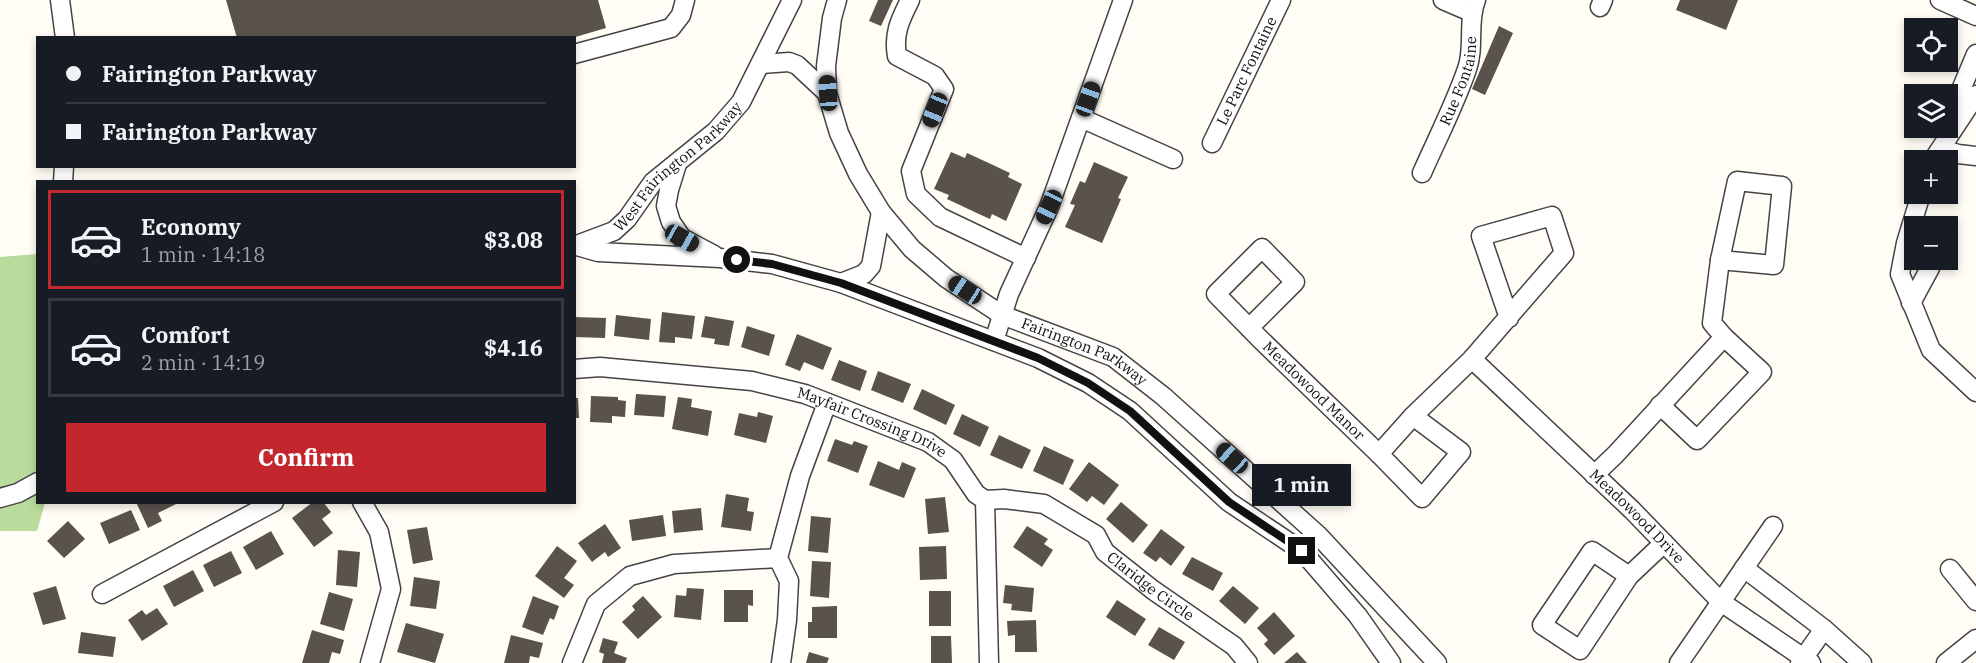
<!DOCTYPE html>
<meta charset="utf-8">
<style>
body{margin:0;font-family:"IBM Plex Serif",serif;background:#242831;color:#f1f3f6;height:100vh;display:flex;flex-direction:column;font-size:22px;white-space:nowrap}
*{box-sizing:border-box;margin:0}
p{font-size:20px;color:#9ea1a6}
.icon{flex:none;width:33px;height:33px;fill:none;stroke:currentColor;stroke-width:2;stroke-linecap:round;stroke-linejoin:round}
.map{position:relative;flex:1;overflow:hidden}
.panel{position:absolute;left:36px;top:180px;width:540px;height:324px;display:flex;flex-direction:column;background:#171b24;border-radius:0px;box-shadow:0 3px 9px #0003}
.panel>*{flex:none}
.banner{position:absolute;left:36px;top:36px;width:540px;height:132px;border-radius:0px;box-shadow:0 3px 9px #0003;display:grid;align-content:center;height:132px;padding:0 30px;background:#171b24}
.buttons{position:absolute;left:1904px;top:18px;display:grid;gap:12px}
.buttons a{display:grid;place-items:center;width:54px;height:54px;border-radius:0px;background:#171b24;box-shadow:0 3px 9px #0003;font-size:30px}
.end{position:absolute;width:27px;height:27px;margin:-14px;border:8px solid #111;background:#fff;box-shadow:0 0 0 3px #fff}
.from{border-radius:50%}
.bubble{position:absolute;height:42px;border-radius:0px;background:#171b24;box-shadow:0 3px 9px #0003;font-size:20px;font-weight:700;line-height:42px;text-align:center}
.car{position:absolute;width:18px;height:36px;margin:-18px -9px;border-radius:8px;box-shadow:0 0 4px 2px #0007;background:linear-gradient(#222 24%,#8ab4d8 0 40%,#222 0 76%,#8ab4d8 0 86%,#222 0)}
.banner b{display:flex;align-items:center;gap:21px;height:57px;font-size:22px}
.banner b+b{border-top:2px solid #363941}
.banner i{width:15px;height:15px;background:#f1f3f6}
ul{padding:10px 0 0;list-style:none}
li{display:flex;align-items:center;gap:18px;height:99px;margin:0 12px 9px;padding:0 18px;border:3px solid #363941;border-radius:0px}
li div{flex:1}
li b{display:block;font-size:22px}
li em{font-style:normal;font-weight:700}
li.active{border-color:#c4262e}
li>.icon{width:54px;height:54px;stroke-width:1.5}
.cta{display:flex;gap:12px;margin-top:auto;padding:12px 30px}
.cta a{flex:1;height:69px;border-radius:0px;background:#c4262e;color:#fff;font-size:24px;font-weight:700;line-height:69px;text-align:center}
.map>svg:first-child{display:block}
.forest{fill:#b9dc9c}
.building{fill:#5a524d}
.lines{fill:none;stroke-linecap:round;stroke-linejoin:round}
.minor-casing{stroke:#444;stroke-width:21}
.minor{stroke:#fff;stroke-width:18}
.route{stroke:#111;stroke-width:8}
.labels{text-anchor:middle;stroke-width:6;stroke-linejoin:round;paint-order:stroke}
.street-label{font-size:15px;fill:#111;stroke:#fff}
</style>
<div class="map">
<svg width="1976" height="663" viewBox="0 0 1976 663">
<rect width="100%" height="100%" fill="#fffdf5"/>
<path class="forest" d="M37,254L38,502L45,503L37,531H0V257Z"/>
<path class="building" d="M226,0H598L606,28L572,38H237Z
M878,0H893L881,26L869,21Z
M1680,0H1738L1726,30L1676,10Z
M1499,26L1513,33L1485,95L1472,89Z
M951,152L965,158L967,153L993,165L1010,173L1008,177L1022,184L1006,221L992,214L990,219L981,215L947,199L949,195L934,189Z
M1094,162L1128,177L1118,198L1121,199L1102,243L1065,227L1075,205L1070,204L1080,181L1085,183Z
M662,312L695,316L692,339L675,337V343L659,342Z
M616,315L651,319L649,340L614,336Z
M705,316L734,321L729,346L714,344L715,339L701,337Z
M574,317L606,318L605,338L574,337Z
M747,326L775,335L769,356L741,347Z
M797,334L832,348L823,370L804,362L800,371L785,365Z
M839,360L867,371L860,391L831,380Z
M878,371L911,384L903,403L871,390Z
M922,389L955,405L946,425L913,409Z
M636,394L666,396L664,417L634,415Z
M591,396L618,397V400L626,401L625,417L612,416V423L590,422Z
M678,397L692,399L691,407L712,411L708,436L672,429Z
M574,398H578L579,418H574Z
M758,412L773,416L766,443L734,435L739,413L757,417Z
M962,414L989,427L980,447L953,434Z
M999,435L1031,450L1022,469L990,455Z
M835,439L852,445L854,441L868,446L858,473L827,461Z
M1044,446L1074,460L1063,485L1033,471Z
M878,461L899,470L902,462L916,468L904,498L869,485Z
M1089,462L1119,485L1104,505L1092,496L1087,502L1069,489Z
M726,494L749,498L747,511L754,512L751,531L721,527Z
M945,497L949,532L928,534L925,499Z
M136,502H180L158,513L162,521L148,528Z
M313,502H323L331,512L322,519L333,533L314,547L292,518Z
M1121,502L1148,525L1133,543L1106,519Z
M701,508L703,530L674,533L672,511Z
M131,510L140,530L109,544L100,523Z
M663,515L666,536L632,541L629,520Z
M811,516L831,518L828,553L808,551Z
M68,521L85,539L64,558L47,541Z
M605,524L621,548L608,557L605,552L592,562L578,543Z
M1027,526L1048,539L1044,544L1053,550L1042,567L1013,547Z
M427,527L433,560L413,564L407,530Z
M1161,529L1185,547L1171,566L1160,557L1156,562L1143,553Z
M271,531L284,554L256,570L243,547Z
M557,546L577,561L564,578L574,585L564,598L535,576Z
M946,546L947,579L920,580L919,547Z
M338,550L360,552L357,587L336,585Z
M231,551L242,573L214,587L203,565Z
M1192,557L1223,573L1213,591L1182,574Z
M812,561L831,562L829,598L810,596Z
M193,570L204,591L174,607L163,586Z
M414,577L440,581L436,609L410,606Z
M1005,585L1034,588L1032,612L1011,610L1012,604L1003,603Z
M56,586L66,619L43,625L33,593Z
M1233,586L1259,608L1245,624L1219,601Z
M687,588L704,589L701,620L674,617L676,595L686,596Z
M724,590H753V606L748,605V622H724Z
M929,591H951V626H929Z
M329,592L353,599L344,631L320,624Z
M533,596L559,606L554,620L550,618L543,635L522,627Z
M643,596L662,617L638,639L622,622L635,610L632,606Z
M1117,600L1146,619L1135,636L1106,617Z
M837,606V638H808V622H812V607Z
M157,608L168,624L142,641L128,620L142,610L146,615Z
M1274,612L1295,636L1274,655L1264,644L1268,640L1257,628Z
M1036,620L1037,652H1015V635L1008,636L1007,621Z
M406,623L444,634L435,663L397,652Z
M1159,627L1185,642L1174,660L1148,645Z
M312,630L344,640L340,654L332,652L329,663H302Z
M81,632L116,637L113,657L78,653Z
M511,635L543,643L539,658L530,656L529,663H504Z
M931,636H951L952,663H931Z
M603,638L618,642L614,653L627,658L625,663H602L604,654L599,652Z
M809,652L829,658L827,663H806Z
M1297,652L1307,663H1284Z"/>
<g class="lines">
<defs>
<g id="minor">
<path d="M60,0L65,38"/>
<path id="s1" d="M837,0L832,18L826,66L827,93L839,133L858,174L881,212L912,249L946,278L1002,315L1113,357L1163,396L1318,535L1437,663"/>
<path d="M910,0C900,20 893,34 897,56L935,76L944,89L911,171L916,194L940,217L1026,258"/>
<path d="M1443,0L1471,12"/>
<path d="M1940,0L1976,16"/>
<path d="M1600,7L1603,0"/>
<path d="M574,54L671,28L681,15L685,0"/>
<path d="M761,64L789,62L797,65L827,93"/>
<path d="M1081,118L1173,159"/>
<path d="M1947,123L1976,54"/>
<path id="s2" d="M1212,143L1281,0"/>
<path d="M1941,149L1958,154L1976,156"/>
<path d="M1933,160L1976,95"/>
<path d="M677,164L669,190L666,206L671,222L682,238L714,255"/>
<path id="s3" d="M1422,173C1437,139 1455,104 1467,69C1475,47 1467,22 1476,0"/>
<path d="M1737,181L1782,186L1774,265L1720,260Z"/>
<path d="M63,182L64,166"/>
<path d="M1921,194L1906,243L1900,274L1931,350L1976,392"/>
<path id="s4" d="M574,246L614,231L627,219L653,182L716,131L741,102L792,0"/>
<path d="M577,246L598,252L720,258L772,264L841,283L1038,358L1088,383L1130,411L1229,502L1302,551L1358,616L1391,663"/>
<path d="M841,283L864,274L871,266L881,212"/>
<path d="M1911,303L1930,268L1921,260"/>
<path id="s5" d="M1249,328L1295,282L1262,248L1216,294L1260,339L1379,454L1422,498L1461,452L1413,416"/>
<path d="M994,341L1009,294L1049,207L1123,0"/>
<path id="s6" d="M1472,359L1632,510L1721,602L1811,663"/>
<path id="s7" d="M574,369L600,367L752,381L805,394L928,442L953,460L976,494L985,500L989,663"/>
<path d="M1660,405L1697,440L1762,372L1724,337L1712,323L1720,260"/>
<path d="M1379,454L1413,416L1472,359L1564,253L1552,216L1481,236L1509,318"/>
<path d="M1594,475L1615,455L1724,337"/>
<path d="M0,498L18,493L38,482"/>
<path id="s8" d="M985,500L1004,499L1044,504L1096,535L1105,552L1153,590L1234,646L1248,663"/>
<path d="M362,502L379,532L391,589L370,663"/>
<path d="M1744,568L1824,629"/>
<path d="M1950,569L1976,601"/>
<path d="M1629,576L1592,551L1542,625L1580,650L1629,576L1664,543"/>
<path d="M102,594L274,502"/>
<path d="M572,663L596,604L630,576L674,564L778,558"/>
<path d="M781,663L787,620L789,581L778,558L800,476L827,403"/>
<path d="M1679,663L1773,526"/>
<path d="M1800,663L1824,629L1862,663"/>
<path d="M1946,663L1976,639"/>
</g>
</defs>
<use href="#minor" class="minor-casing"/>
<use href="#minor" class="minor"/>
</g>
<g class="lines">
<path class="route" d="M737,260L772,264L841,283L1038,358L1088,383L1130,411L1229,502L1302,551"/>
</g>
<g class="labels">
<g class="street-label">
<text dy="5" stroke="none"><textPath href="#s2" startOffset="80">Le Parc Fontaine</textPath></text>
<text dy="5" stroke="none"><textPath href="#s3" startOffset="100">Rue Fontaine</textPath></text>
<text dy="5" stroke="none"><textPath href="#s4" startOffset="134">West Fairington Parkway</textPath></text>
<text dy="5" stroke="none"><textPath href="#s1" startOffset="476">Fairington Parkway</textPath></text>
<text dy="5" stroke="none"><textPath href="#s5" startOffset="315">Meadowood Manor</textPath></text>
<text dy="5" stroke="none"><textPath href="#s7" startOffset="306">Mayfair Crossing Drive</textPath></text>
<text dy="5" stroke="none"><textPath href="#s6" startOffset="228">Meadowood Drive</textPath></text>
<text dy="5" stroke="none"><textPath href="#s8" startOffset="196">Claridge Circle</textPath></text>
</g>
</g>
</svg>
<div class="buttons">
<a><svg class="icon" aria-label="locate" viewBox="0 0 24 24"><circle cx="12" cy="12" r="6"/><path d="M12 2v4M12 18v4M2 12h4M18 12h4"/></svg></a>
<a><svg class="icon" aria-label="layers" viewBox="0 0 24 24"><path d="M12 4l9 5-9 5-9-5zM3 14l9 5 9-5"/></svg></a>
<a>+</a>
<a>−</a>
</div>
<i class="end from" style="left:737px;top:260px"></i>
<i class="end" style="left:1302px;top:551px"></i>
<div class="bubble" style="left:1252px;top:464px;width:99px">1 min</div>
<i class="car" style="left:828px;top:93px;rotate:356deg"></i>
<i class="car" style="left:1088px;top:99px;rotate:20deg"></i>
<i class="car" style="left:935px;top:110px;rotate:202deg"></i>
<i class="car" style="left:1049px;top:207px;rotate:205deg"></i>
<i class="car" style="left:682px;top:238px;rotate:119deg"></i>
<i class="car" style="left:965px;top:290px;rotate:303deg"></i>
<i class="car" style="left:1232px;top:458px;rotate:312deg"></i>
<div class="banner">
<b><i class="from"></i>Fairington Parkway</b>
<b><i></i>Fairington Parkway</b>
</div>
<section class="panel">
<ul>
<li class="active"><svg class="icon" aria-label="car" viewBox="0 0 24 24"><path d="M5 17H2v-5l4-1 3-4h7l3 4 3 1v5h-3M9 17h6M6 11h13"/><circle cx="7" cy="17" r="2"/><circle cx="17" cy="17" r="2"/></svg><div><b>Economy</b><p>1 min · 14:18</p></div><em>$3.08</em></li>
<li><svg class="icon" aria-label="car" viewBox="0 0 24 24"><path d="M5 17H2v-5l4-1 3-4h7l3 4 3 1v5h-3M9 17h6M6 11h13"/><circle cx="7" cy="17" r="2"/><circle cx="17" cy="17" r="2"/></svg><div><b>Comfort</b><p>2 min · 14:19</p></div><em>$4.16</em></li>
</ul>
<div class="cta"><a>Confirm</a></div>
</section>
</div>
